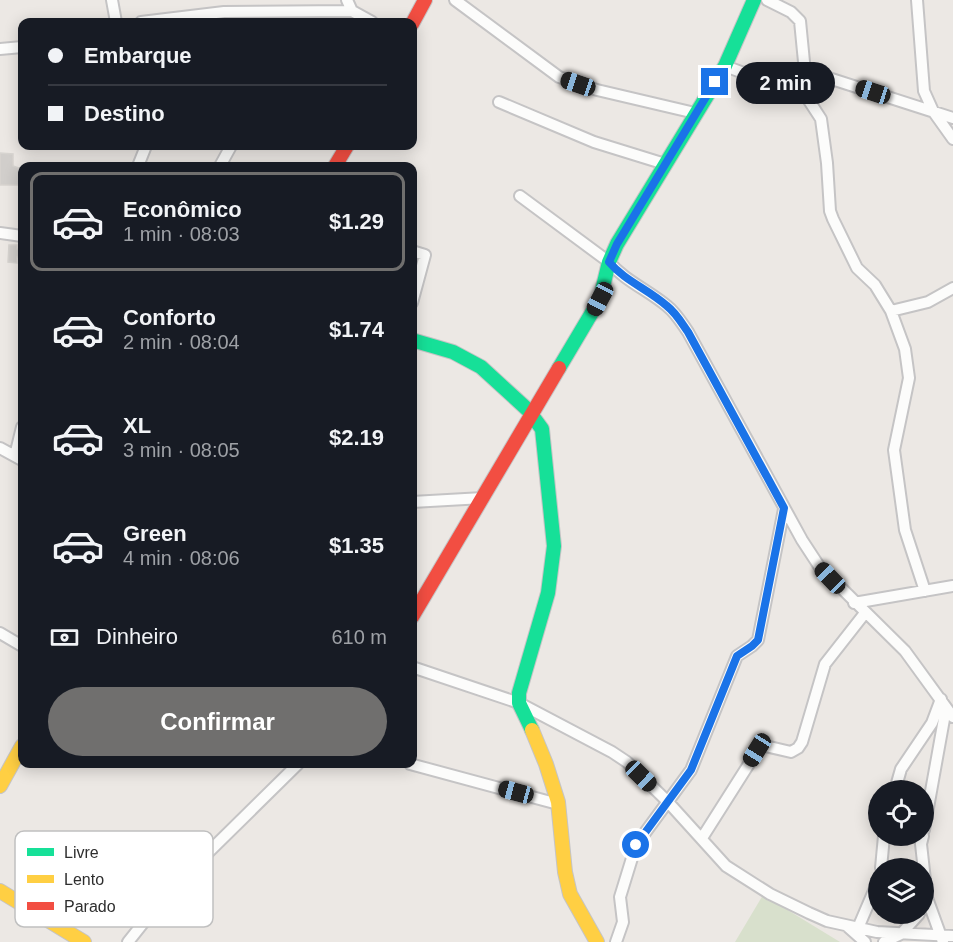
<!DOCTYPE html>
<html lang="pt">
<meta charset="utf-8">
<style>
body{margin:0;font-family:Helvetica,sans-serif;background:#20242c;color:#f1f3f6;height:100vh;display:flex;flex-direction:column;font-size:22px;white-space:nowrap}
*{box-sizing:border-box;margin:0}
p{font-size:20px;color:#9ea1a6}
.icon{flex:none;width:33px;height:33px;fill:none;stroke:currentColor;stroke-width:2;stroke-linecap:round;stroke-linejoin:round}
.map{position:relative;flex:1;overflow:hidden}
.side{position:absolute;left:18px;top:162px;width:399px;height:606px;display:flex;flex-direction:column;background:#171b24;border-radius:12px;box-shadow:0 3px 15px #0003}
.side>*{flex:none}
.guide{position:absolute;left:18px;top:18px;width:399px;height:132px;border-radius:12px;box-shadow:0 3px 15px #0003;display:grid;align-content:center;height:132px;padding:0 30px;background:#171b24}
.controls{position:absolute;left:868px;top:780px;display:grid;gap:12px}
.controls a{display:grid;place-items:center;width:66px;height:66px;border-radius:50%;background:#171b24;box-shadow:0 3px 15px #0003;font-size:30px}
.end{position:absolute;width:27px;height:27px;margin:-14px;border:8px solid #1a73e8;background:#fff;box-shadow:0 0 0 3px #fff}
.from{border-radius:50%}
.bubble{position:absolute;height:42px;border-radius:21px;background:#171b24;box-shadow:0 3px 15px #0003;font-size:20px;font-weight:700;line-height:42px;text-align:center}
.car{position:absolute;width:18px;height:36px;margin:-18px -9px;border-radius:8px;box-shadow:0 0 4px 2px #0007;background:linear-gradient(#222 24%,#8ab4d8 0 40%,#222 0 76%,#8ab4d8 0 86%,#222 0)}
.guide b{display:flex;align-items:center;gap:21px;height:57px;font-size:22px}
.guide b+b{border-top:2px solid #363941}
.guide i{width:15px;height:15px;background:#f1f3f6}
ul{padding:10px 0 0;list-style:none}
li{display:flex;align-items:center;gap:18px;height:99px;margin:0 12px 9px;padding:0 18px;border:3px solid transparent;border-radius:12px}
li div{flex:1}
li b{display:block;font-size:22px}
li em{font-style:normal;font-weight:700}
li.active{border-color:#706f6e}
li>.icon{width:54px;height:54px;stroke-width:1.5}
.pay{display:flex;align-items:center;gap:15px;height:66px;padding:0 30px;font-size:22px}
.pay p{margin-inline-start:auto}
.primary-button{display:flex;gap:12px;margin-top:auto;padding:12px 30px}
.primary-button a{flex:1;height:69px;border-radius:36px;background:#706f6e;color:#fff;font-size:24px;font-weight:700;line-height:69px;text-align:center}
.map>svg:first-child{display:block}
.cemetery{fill:#d8e0cc}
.building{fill:#d1cecb;stroke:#d7d4d0;stroke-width:1.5}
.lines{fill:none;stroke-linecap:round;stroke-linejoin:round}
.street-casing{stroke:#c5c4c5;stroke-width:14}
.fast-casing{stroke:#c5c4c5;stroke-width:16}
.slow-casing{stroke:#c5c4c5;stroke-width:16}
.jam-casing{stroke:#c5c4c5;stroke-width:16}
.street{stroke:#fcfcfb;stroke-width:10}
.fast{stroke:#16e098;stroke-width:14}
.slow{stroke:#ffcf43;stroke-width:14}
.jam{stroke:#f24e42;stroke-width:14}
.route{stroke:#1a73e8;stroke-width:8}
.key{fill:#fff;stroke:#c0c0c0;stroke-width:1.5}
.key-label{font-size:16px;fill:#2e2e2e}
</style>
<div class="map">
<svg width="953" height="942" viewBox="0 0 953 942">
<rect width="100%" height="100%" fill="#ece8e4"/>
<path class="cemetery" d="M763,895L840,942H735Z"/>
<path class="building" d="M0,153L13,154V166L22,169V185H0Z
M9,245H17V249H22V258L17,257V263L8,262Z"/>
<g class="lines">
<defs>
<path id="street" d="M112,0L116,22
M347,0L352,11L372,22
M455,0L559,77L597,90L695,113
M767,0L791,12L800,21L805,72
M917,0L924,91L933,111L953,139
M141,22L224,12L352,11
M0,49L22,47
M725,66L757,78L805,72L813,73L953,118
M791,73L821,119L827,163L830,211L833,219L857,268L875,285L891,311L905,349L909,378L894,450L905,530L925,591
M499,102L594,142L665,164
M138,166L146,146
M220,166L231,146
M520,196L609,262C625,281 648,290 667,306C676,313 681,322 688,332L802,540L819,566L905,651L953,717
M0,233L22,236
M412,251L425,255L412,303
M891,311L928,302L953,288
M0,448L22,460
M15,456L22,427
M412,502L483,498
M854,603L953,586
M0,633L22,646
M412,667L519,703L612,752L627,762L668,802L726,866L770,894L809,913L827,921L877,932L953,936
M410,764L558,804
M895,790L901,769L932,723L941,699
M924,830L946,708
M923,836L921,844L927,898L943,942
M702,838L761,745L791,752L798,748L802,742L825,664L865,613
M881,868L884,836
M847,926L865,942
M858,928L879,879
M128,942L167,893L298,764
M616,942L623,922L620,897L636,845L691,770L737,656L752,646L758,640L784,509
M884,942L901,934L919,914"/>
<path id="fast" d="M412,340L453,352L481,367L528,410L542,429L554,546L548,593L519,693V703L532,730
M559,368L600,299L609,262L617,244L725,66L754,0"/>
<path id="slow" d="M532,730L546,764L558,802L565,872L570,894L597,942
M0,786L22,746
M0,891L84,942"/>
<path id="jam" d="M412,24L425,0
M335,166L347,146
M412,617L559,368"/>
</defs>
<use href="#street" class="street-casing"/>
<use href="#fast" class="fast-casing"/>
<use href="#slow" class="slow-casing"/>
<use href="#jam" class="jam-casing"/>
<use href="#street" class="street"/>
<use href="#fast" class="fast"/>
<use href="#slow" class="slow"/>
<use href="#jam" class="jam"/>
</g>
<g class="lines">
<path class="route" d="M636,845L691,770L737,656L752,646L758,640L784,508L688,332C681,322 676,313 667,306C648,289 625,281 609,262L617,244L715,82"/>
</g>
<rect x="15" y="831" width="198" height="96" rx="9" class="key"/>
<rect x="27" y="848" width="27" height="8" fill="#16e098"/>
<rect x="27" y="875" width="27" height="8" fill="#ffcf43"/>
<rect x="27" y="902" width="27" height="8" fill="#f24e42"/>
<g class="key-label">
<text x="64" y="858">Livre</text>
<text x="64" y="885">Lento</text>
<text x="64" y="912">Parado</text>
</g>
</svg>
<div class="controls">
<a><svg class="icon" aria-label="locate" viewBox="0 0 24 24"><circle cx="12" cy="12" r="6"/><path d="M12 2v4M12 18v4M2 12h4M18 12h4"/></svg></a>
<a><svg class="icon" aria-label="layers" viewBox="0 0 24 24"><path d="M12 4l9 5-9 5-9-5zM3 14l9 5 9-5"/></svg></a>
</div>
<i class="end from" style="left:636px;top:845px"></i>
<i class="end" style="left:715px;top:82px"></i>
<div class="bubble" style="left:736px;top:62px;width:99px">2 min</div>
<i class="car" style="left:578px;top:84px;rotate:289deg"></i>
<i class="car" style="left:873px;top:92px;rotate:288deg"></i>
<i class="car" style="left:600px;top:299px;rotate:208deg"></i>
<i class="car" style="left:830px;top:578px;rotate:316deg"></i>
<i class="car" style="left:757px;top:750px;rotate:212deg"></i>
<i class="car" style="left:641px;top:776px;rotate:134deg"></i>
<i class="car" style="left:516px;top:792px;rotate:285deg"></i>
<div class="guide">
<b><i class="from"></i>Embarque</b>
<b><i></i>Destino</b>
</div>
<section class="side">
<ul>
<li class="active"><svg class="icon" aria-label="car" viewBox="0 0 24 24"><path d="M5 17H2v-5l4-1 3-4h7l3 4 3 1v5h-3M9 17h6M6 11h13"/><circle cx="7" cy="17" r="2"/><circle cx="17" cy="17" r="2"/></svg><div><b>Econômico</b><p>1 min · 08:03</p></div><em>$1.29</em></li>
<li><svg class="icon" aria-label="car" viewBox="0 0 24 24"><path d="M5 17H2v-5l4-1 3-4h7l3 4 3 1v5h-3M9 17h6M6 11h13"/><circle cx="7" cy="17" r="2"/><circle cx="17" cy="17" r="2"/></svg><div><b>Conforto</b><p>2 min · 08:04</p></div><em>$1.74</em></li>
<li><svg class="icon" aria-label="car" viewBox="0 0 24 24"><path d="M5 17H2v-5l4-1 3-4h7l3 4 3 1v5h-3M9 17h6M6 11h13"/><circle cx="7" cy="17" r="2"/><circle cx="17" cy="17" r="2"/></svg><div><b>XL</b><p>3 min · 08:05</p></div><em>$2.19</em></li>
<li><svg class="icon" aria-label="car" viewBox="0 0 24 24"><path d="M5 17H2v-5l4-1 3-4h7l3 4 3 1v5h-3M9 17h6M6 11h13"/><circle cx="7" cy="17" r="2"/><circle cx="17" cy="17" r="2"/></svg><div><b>Green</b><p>4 min · 08:06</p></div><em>$1.35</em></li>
</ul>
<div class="pay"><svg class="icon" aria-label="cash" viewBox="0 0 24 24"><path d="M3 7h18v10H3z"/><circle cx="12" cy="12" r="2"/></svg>Dinheiro<p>610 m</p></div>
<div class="primary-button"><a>Confirmar</a></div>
</section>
</div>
